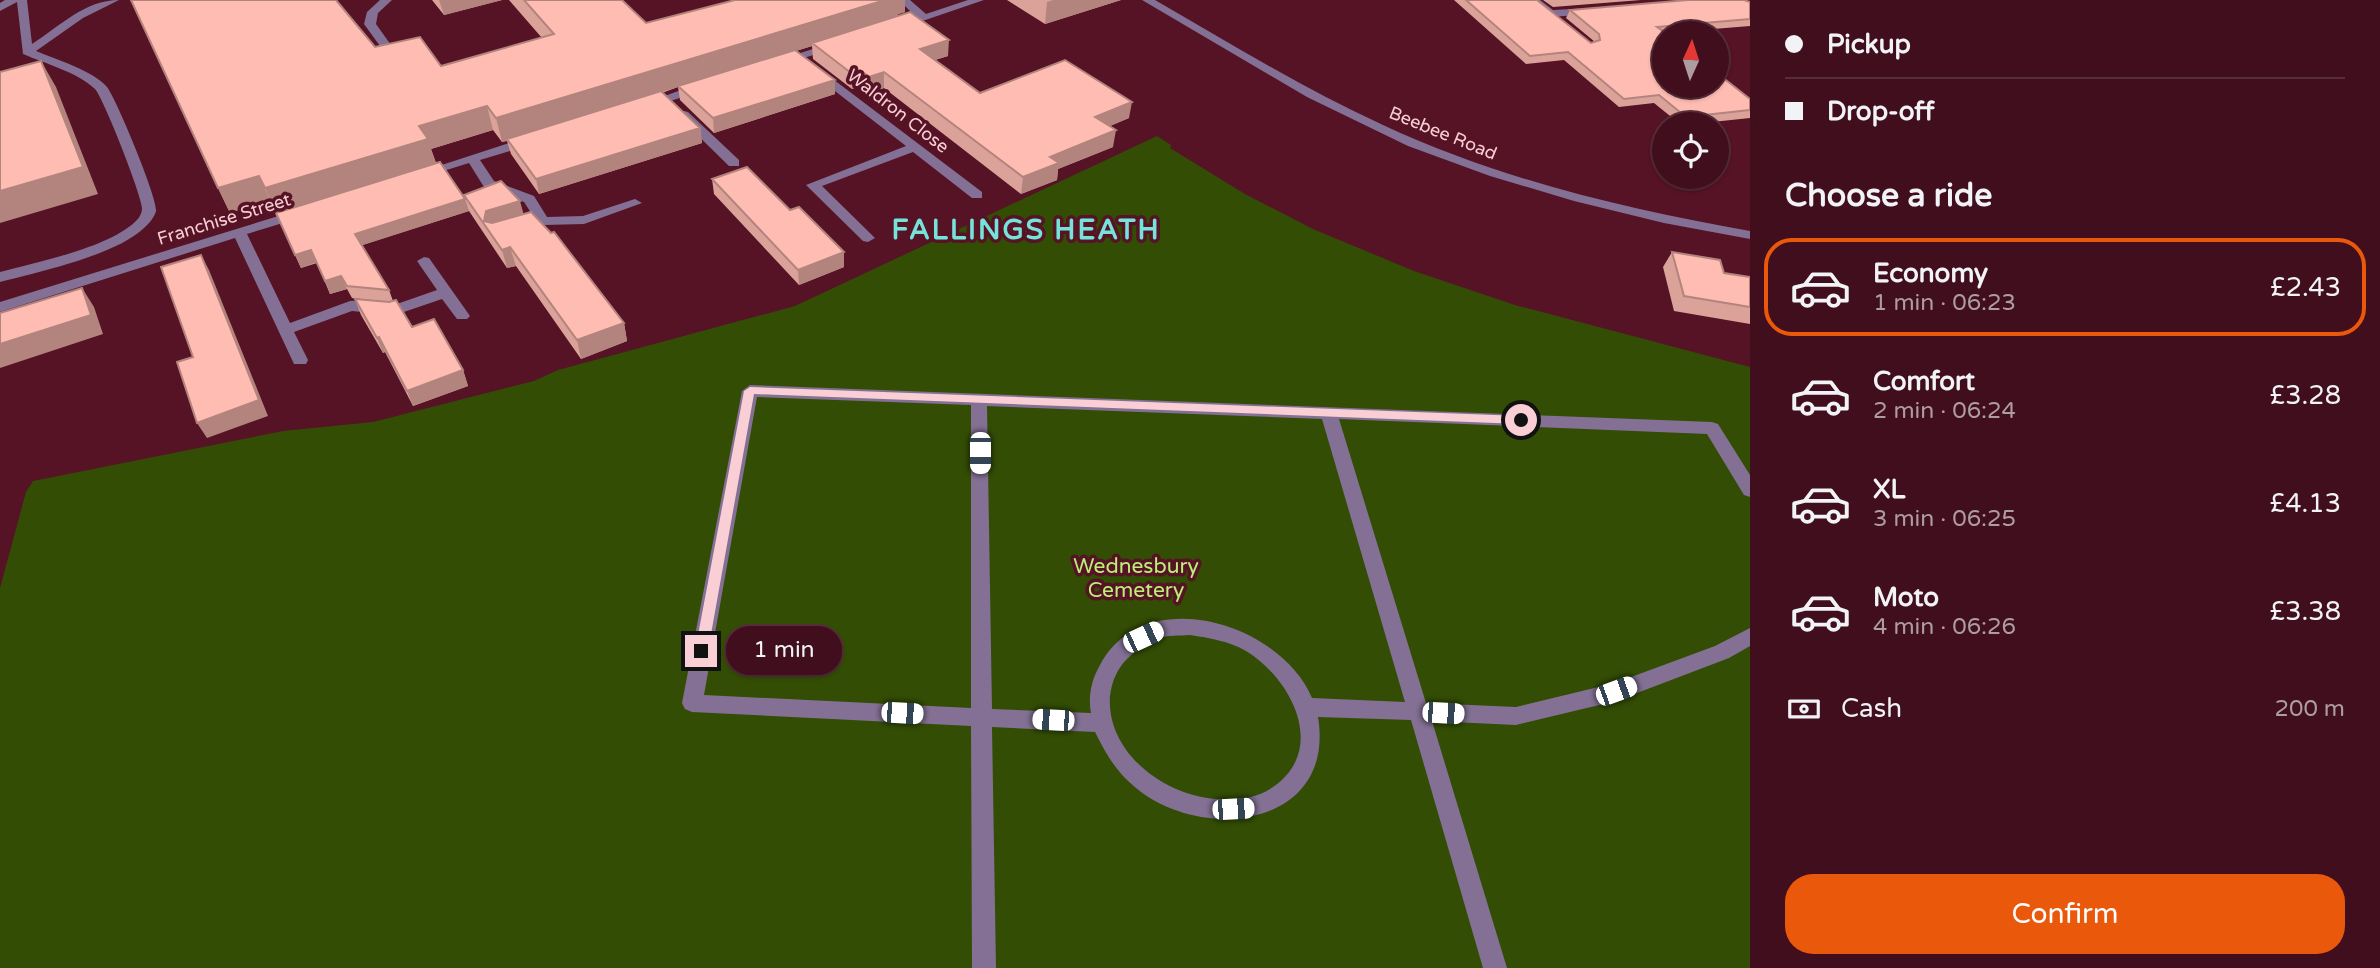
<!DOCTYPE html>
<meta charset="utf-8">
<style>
body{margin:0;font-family:"Varela Round",sans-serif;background:#471725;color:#f1f3f6;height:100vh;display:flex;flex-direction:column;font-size:26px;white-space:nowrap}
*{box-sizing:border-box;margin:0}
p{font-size:23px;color:#ae9ca3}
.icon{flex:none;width:38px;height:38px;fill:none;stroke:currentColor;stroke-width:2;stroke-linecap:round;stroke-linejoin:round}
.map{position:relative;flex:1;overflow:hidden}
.side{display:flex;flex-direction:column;background:#400e1c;width:630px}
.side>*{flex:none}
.top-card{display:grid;align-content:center;height:154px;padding:0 35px;background:#400e1c}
.needle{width:46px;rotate:3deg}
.controls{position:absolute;left:1652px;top:21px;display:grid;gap:14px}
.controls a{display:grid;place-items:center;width:77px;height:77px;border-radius:50%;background:#400e1c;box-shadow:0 2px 5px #0004,0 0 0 2px #592e3b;font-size:35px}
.end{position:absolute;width:32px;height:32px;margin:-16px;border:9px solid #f9ced4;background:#111;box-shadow:0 0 0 4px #111}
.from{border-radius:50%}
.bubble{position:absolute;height:49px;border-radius:24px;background:#400e1c;box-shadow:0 2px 5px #0004,0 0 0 2px #592e3b;font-size:23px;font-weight:600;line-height:49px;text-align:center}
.car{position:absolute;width:21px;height:42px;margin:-21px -10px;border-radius:9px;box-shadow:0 0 5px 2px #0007;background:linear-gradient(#fff 24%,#345 0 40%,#fff 0 76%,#345 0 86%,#fff 0)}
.top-card b{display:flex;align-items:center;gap:24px;height:66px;font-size:26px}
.top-card b+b{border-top:2px solid #592e3b}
.top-card i{width:18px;height:18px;background:#f1f3f6}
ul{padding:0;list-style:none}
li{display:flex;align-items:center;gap:21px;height:98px;margin:0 14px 10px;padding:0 21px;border:4px solid transparent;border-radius:28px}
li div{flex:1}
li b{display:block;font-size:26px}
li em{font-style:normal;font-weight:600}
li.selected{border-color:#ea580c}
li>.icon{width:63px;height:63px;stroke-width:1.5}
h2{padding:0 35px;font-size:32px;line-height:84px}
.pay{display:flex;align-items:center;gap:18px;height:77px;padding:0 35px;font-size:26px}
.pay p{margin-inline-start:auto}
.action{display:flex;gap:14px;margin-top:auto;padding:14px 35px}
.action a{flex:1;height:80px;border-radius:28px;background:#ea580c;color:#fff;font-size:28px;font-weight:600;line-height:80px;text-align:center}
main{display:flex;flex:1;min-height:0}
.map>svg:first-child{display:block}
.green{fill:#334d05}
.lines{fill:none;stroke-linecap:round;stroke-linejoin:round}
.minor{fill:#837094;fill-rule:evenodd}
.wall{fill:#dba299}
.shaded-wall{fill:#b2847d}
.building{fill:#ffbcb2;stroke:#b2847d;stroke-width:2}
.route{fill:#f9ced4}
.labels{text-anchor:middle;stroke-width:7;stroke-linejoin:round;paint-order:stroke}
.far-street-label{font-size:18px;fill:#f9ced4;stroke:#551325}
.park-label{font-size:21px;fill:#bbf077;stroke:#551325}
.district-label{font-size:28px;font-weight:bold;letter-spacing:2px;fill:#77e2da;stroke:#551325}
</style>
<main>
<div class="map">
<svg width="1750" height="968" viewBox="0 0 1750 968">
<rect width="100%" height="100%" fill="#551325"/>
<path class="green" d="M1157,136L1171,145L1170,148L1245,194L1313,229L1414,271L1515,305L1750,367V968H0V588L26,492L33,481L283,431L373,422L534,381L558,370L795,306Z"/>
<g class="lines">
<path class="minor" d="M5,0H27L32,44C60,26 85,0 119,0L83,18L36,51C55,59 94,71 107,87C116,98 158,199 156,211C155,216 149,224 144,228C116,255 39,272 0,282V272C37,262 107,248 135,222C139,218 142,214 142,208C142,196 103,97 95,89C77,72 46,64 23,54L17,2L0,11V3Z
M380,0H392L378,13L376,24L398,55L392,58L388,57L364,24L367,12Z
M899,0H910L926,14L968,0H984L899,29L893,26L895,24L916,17Z
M1142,0H1155C1230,43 1304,89 1383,125C1499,179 1625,209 1750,231V239L1664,223L1574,201L1490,176L1408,146L1307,97Z
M1528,0H1540L1553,10L1592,8L1598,11L1592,14L1550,17Z
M835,42L839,43V47L778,66L772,62Z
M817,67L982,192V198H972L913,152L822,186L875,238L868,242L863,241L806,185L906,146L813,74L811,71Z
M701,83L705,84V90L645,109L639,105Z
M684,111L688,112L739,160V166H729L680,118L678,115Z
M531,136L537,140L536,143L480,160L494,181L534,196L547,217L583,216L635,199L642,203L584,224L544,225L518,233L511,229L513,226L535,219L524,202L484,187L469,163L421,178L414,174Z
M301,209L308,213L306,216L247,234L290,323L350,301L363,300L394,305L437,290L417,261L424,257L429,258L470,316L467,319H457L442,299L395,315L352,311L294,332L308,360L306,364H294L235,238L0,312V302Z
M750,385L1712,422L1718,424L1750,475V497L1744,495L1707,434L1339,419L1426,703L1516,707L1615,683L1715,646L1750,628V646L1729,658L1616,701L1516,725L1432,721L1507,968H1483L1411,720L1318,717C1336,826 1204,844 1136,788C1116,772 1106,754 1095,732L992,727L996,968H972L971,726L692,712L685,709L682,703L742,391ZM757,397L971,405V708L704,695ZM987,406L1322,419L1405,702L1312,698C1280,622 1142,581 1099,667C1091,681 1088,698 1091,713L992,709ZM1190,635C1209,638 1229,641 1246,651C1293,680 1329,752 1270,789C1255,799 1235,800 1218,799C1166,797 1106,753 1110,696C1112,681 1117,669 1127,659C1136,650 1147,641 1158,638C1168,635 1180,636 1190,635Z"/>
</g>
<path class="wall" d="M432,0H502L444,15Z
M509,0H622L646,23L905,12L898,14V15L948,56L935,60L980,93L1129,118L1110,126L1113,147L1058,169L1057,180L1021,194L884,88L869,93L860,86L852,89L813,59L812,46L796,51L835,94L714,133L680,100L678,87L662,93L700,128L702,143L539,194L511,154L507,141L502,142L493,130L431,149L436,163L276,213L270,200L230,213L218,188L375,47L441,66L542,38Z
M1007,0H1121L1045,24Z
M1454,0H1537L1591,43L1595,42L1566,18L1570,10L1750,2V26L1664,33L1750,99V118L1693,124H1680L1654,103L1619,107L1564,60L1526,64Z
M1543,0H1641L1553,7Z
M712,179L844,267L799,285L714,194Z
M464,196L524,214L624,323L627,341L581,359L516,266L507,268L469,211L362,245L389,290L393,301L412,327L463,370L468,386L413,406L385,352L383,353L361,315L355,299L390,302L352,298L347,289L330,294L317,263L301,268L276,213Z
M1672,252L1724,273L1750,277V324L1674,311L1663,267Z"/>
<path class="shaded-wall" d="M439,0H502L444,15Z
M885,0H905V12L898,14V19L812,43V46L680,87L678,86V87L502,142L496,118Z
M1053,0H1121L1045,24L1047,2Z
M949,40L948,56L919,65L920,49Z
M41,61L56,87L98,194L0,223V191Z
M860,70V86L852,89L851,73Z
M884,72V88L869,93V77Z
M835,80V94L714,133L713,118Z
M1132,102L1129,118L1093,133L1095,117Z
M487,106L493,130L431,149L436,163L276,213L265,188L419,126Z
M700,128L702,143L539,194L536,179Z
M1116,130L1113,147L1058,169L1057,180L1021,194L1023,177L1050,157Z
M259,176L270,200L230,213L218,188Z
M465,199L469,211L360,246L355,234Z
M520,201L525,219L491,229L484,221L486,211Z
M510,247L516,266L507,268L502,250Z
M311,250L317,262L301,268L295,255Z
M844,252V267L799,285L798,270Z
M201,255L209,270L268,416L207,438L197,423Z
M341,276L347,289L330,294L325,281Z
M82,288L94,307L103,334L0,368V344Z
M624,323L627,341L581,359L577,340Z
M379,337L385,352L383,353L377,338Z
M463,370L468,386L413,406L407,391Z"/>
<path class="building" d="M131,0H336L375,47L420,37L441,66L554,34L524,0H622L646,23L735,0H885L496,118L487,106L419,126L428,139L265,188L259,176L218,188Z
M1466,0H1537L1591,43L1600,40L1599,34L1570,10L1688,0H1744L1750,2V19L1657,27L1666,33H1664V86H1717V73L1750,99V110L1686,117L1659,95L1624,99L1568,52L1530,56Z
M910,12L949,40L920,49L980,93L1065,60L1132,102L1095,117L1116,130L1050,157L1059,163L1023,177L884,72L869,77L860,70L851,73L812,43Z
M795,50L835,80L713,118L678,86Z
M41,61L83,167L0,191V72Z
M661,91L700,128L536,179L507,139Z
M440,162L465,199L355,234L389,290L347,286L341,276L325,281L311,250L295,255L276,213Z
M747,167L790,210L799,207L844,252L798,270L712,179Z
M501,181L520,201L486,211L484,221L492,223L531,212L551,233L554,232L624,323L577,340L510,247L502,250L464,195Z
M1672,252L1720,260L1724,273L1750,277V307L1684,296Z
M201,255L259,400L197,423L177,362L193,357L161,267Z
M82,288L91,315L0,344V313Z
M355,299L389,302L396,300L412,327L434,319L463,370L407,391L379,337L377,338Z"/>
<path class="route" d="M750,387L1521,416L1526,420L1521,424L754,394L708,651L701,656L695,651L744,391Z"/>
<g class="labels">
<g class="far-street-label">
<text transform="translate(898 111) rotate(38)" y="6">Waldron Close</text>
<text transform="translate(1443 133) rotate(22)" y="6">Beebee Road</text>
<text transform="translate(224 219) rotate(-17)" y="6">Franchise Street</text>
</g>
<g class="park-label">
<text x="1136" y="573">Wednesbury<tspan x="1136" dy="24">Cemetery</tspan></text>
</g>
<g class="district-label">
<text x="1026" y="239">FALLINGS HEATH</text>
</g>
</g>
</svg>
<div class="controls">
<a><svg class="needle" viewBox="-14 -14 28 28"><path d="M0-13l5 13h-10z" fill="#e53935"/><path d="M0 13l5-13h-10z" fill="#ae9ca3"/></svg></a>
<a><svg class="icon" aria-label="locate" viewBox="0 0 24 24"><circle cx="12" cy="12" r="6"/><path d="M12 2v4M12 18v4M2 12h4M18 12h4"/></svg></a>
</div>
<i class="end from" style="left:1521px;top:420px"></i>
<i class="end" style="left:701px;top:651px"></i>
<div class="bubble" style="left:726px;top:626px;width:116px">1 min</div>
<i class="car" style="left:980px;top:453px;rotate:180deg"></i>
<i class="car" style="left:1143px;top:637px;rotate:65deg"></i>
<i class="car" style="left:1616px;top:691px;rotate:70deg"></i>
<i class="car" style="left:902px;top:713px;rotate:93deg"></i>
<i class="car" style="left:1443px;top:713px;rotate:93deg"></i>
<i class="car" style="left:1053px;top:720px;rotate:273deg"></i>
<i class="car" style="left:1233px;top:809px;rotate:87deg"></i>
</div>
<section class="side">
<div class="top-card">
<b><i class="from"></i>Pickup</b>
<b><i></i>Drop-off</b>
</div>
<h2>Choose a ride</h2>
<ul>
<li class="selected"><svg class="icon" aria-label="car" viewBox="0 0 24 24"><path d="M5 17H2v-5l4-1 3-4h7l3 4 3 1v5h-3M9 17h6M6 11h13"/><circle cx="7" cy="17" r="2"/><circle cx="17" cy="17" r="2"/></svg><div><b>Economy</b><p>1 min · 06:23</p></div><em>£2.43</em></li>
<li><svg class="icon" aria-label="car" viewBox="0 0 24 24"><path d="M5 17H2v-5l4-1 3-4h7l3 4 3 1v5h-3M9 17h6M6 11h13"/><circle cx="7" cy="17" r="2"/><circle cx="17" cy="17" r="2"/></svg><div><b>Comfort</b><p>2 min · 06:24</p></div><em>£3.28</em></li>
<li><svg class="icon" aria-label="car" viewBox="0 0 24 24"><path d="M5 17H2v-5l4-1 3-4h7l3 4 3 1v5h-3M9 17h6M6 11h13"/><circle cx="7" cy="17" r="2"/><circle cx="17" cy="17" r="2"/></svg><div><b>XL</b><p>3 min · 06:25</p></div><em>£4.13</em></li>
<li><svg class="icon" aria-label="car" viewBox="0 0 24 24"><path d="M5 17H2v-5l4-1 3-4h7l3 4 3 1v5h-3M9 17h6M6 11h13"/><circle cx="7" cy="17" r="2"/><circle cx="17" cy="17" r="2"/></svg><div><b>Moto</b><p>4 min · 06:26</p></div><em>£3.38</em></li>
</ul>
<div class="pay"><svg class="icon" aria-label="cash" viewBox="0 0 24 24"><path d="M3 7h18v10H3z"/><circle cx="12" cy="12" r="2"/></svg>Cash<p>200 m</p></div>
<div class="action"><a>Confirm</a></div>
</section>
</main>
